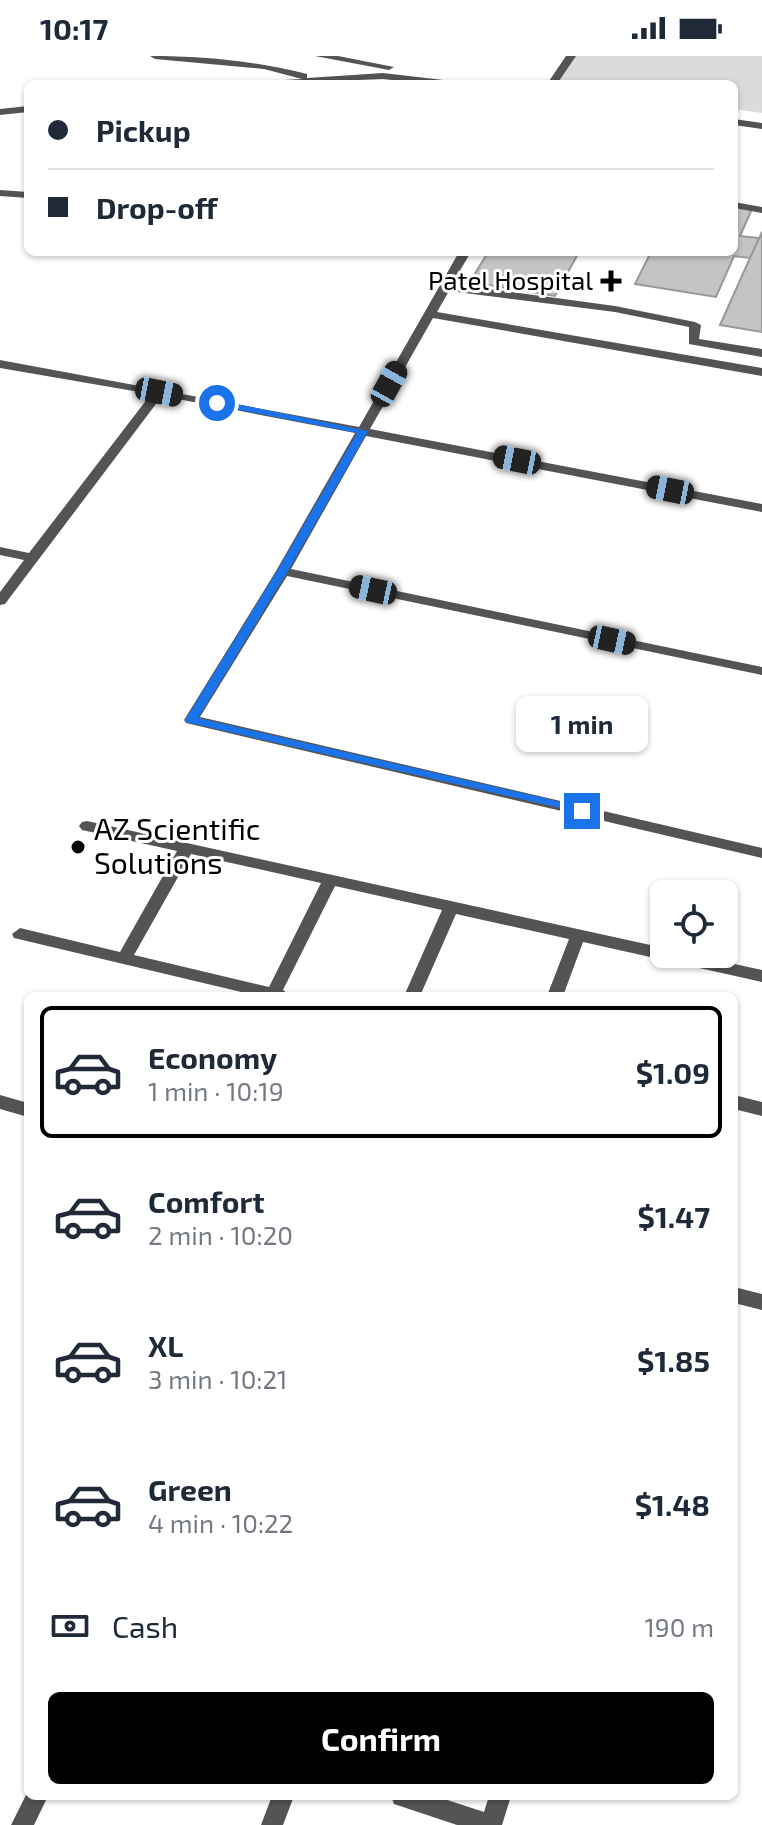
<!DOCTYPE html>
<meta charset="utf-8">
<style>
body{margin:0;font-family:"Exo 2",sans-serif;background:#f6f6f7;color:#1f2937;height:100vh;display:flex;flex-direction:column;font-size:30px;white-space:nowrap}
*{box-sizing:border-box;margin:0}
p{font-size:26px;color:#747a83}
.icon{flex:none;width:44px;height:44px;fill:none;stroke:currentColor;stroke-width:2;stroke-linecap:round;stroke-linejoin:round}
.map{position:relative;flex:1;overflow:hidden}
.sheet{position:absolute;left:24px;top:936px;width:714px;height:808px;display:flex;flex-direction:column;background:#fff;border-radius:12px;box-shadow:0 2px 6px #0004}
.sheet>*{flex:none}
.banner{position:absolute;left:24px;top:24px;width:714px;height:176px;border-radius:12px;box-shadow:0 2px 6px #0004;display:grid;align-content:center;height:176px;padding:0 24px;background:#fff}
.tools{position:absolute;left:650px;top:824px;display:grid;gap:16px}
.tools a{display:grid;place-items:center;width:88px;height:88px;border-radius:12px;background:#fff;box-shadow:0 2px 6px #0004;font-size:40px}
.end{position:absolute;width:36px;height:36px;margin:-18px;border:10px solid #1a73e8;background:#fff;box-shadow:0 0 0 4px #fff}
.from{border-radius:50%}
.bubble{position:absolute;height:56px;border-radius:12px;background:#fff;box-shadow:0 2px 6px #0004;font-size:26px;font-weight:700;line-height:56px;text-align:center}
.car{position:absolute;width:24px;height:48px;margin:-24px -12px;border-radius:10px;box-shadow:0 0 6px 2px #0007;background:linear-gradient(#222 24%,#8ab4d8 0 40%,#222 0 76%,#8ab4d8 0 86%,#222 0)}
.banner b{display:flex;align-items:center;gap:28px;height:76px;font-size:30px}
.banner b+b{border-top:2px solid #e0e1e3}
.banner i{width:20px;height:20px;background:#1f2937}
ul{padding:14px 0 0;list-style:none}
li{display:flex;align-items:center;gap:24px;height:132px;margin:0 16px 12px;padding:0 8px;border:4px solid transparent;border-radius:12px}
li div{flex:1}
li b{display:block;font-size:30px}
li em{font-style:normal;font-weight:700}
li.selected{border-color:#000}
li>.icon{width:72px;height:72px;stroke-width:1.5}
.pay{display:flex;align-items:center;gap:20px;height:88px;padding:0 24px;font-size:30px}
.pay p{margin-inline-start:auto}
.action{display:flex;gap:16px;margin-top:auto;padding:16px 24px}
.action a{flex:1;height:92px;border-radius:12px;background:#000;color:#fff;font-size:32px;font-weight:700;line-height:92px;text-align:center}
.status{display:flex;justify-content:space-between;align-items:center;height:56px;padding:0 40px;background:#fff;direction:ltr}
.status svg{height:22px;fill:currentColor}
.map>svg:first-child{display:block}
.green{fill:#dbdbdb}
.building{fill:#c4c4c4;stroke:#989898;stroke-width:2}
.lines{fill:none;stroke-linecap:round;stroke-linejoin:round}
.street{fill:#545454;fill-rule:evenodd}
.route{fill:#1a73e8}
.poi-dot{fill:#000;stroke:#fff;stroke-width:3}
.labels{text-anchor:middle;stroke-width:6;stroke-linejoin:round;paint-order:stroke}
.far-poi-label{font-size:26px;fill:#000;stroke:#fff;text-anchor:end}
.poi-label{font-size:30px;fill:#000;stroke:#fff;text-anchor:start}
</style>
<div class="status"><b>10:17</b><svg viewBox="0 0 49 12"><path d="M0 12V9h3v3zM5 12V6h3v6zM10 12V3h3v9zM15 12V0h3v12zM26 1h20v11H26zM47 4h2v5h-2z"/></svg></div>
<div class="map">
<svg width="762" height="1769" viewBox="0 0 762 1769">
<rect width="100%" height="100%" fill="#fff"/>
<path class="green" d="M574,0H762V57L734,53V28L555,27Z"/>
<path class="building" d="M734,150L752,153L740,180L759,182L750,202L734,200L716,241L635,228L651,196H734Z
M762,176V276L720,269L750,202Z
M488,196H579L555,240L470,226Z"/>
<g class="lines">
<path class="street" d="M150,0C204,0 255,5 307,18V22L383,17L452,25L457,28H427L383,23L261,28L266,25L302,23L264,13L155,3Z
M315,0H338L394,11L389,14Z
M566,0H576L557,28H547Z
M28,50V56L0,59V53Z
M734,63L762,67V73L734,69Z
M0,134L28,136V142L0,140Z
M734,146L762,151V157L734,152Z
M459,196H471L452,228L615,250L695,266L701,269L699,283L762,293V301L689,288V271L615,256L449,235L437,256L762,312V320L433,262L370,373L762,448V456L366,380L291,513L762,611V619L287,520L200,661L762,792V802L186,667L184,664L276,515L355,377L162,340L5,548L0,549V536L24,504L0,499V491L29,497L151,338L0,312V304L359,371Z
M87,765L664,892V898H689L762,914V926L583,886L563,940H547L569,883L456,858L420,940H404L442,854L335,830L283,934L291,940H258L14,882L12,878L20,872L120,896L177,795L82,774L79,770L82,766ZM191,798L321,827L269,931L134,899Z
M0,1039L28,1047V1061L0,1053Z
M734,1039L762,1046V1060L734,1053Z
M734,1231L762,1238V1254L734,1247Z
M28,1735V1740H48L34,1769H11Z
M272,1740H294L283,1769H261Z
M391,1740H435L484,1756L489,1740H511L502,1769H457L394,1748Z"/>
</g>
<path class="route" d="M217,344L368,375L288,515L198,662L582,751L586,752V758L186,666L185,664L277,515L357,377L214,349Z"/>
<g class="poi-dot">
<path d="M607 213h8v8h8v8h-8v8h-8v-8h-8v-8h8z"/>
<circle cx="78" cy="791" r="8"/>
</g>
<g class="labels">
<g class="far-poi-label">
<text x="593" y="234">Patel Hospital</text>
</g>
<g class="poi-label">
<text x="94" y="784">AZ Scientific<tspan x="94" dy="34">Solutions</tspan></text>
</g>
</g>
</svg>
<div class="tools">
<a><svg class="icon" aria-label="locate" viewBox="0 0 24 24"><circle cx="12" cy="12" r="6"/><path d="M12 2v4M12 18v4M2 12h4M18 12h4"/></svg></a>
</div>
<i class="end from" style="left:217px;top:347px"></i>
<i class="end" style="left:582px;top:755px"></i>
<div class="bubble" style="left:516px;top:640px;width:132px">1 min</div>
<i class="car" style="left:389px;top:328px;rotate:29deg"></i>
<i class="car" style="left:159px;top:336px;rotate:101deg"></i>
<i class="car" style="left:517px;top:404px;rotate:281deg"></i>
<i class="car" style="left:670px;top:434px;rotate:281deg"></i>
<i class="car" style="left:373px;top:534px;rotate:282deg"></i>
<i class="car" style="left:612px;top:584px;rotate:102deg"></i>
<div class="banner">
<b><i class="from"></i>Pickup</b>
<b><i></i>Drop-off</b>
</div>
<section class="sheet">
<ul>
<li class="selected"><svg class="icon" aria-label="car" viewBox="0 0 24 24"><path d="M5 17H2v-5l4-1 3-4h7l3 4 3 1v5h-3M9 17h6M6 11h13"/><circle cx="7" cy="17" r="2"/><circle cx="17" cy="17" r="2"/></svg><div><b>Economy</b><p>1 min · 10:19</p></div><em>$1.09</em></li>
<li><svg class="icon" aria-label="car" viewBox="0 0 24 24"><path d="M5 17H2v-5l4-1 3-4h7l3 4 3 1v5h-3M9 17h6M6 11h13"/><circle cx="7" cy="17" r="2"/><circle cx="17" cy="17" r="2"/></svg><div><b>Comfort</b><p>2 min · 10:20</p></div><em>$1.47</em></li>
<li><svg class="icon" aria-label="car" viewBox="0 0 24 24"><path d="M5 17H2v-5l4-1 3-4h7l3 4 3 1v5h-3M9 17h6M6 11h13"/><circle cx="7" cy="17" r="2"/><circle cx="17" cy="17" r="2"/></svg><div><b>XL</b><p>3 min · 10:21</p></div><em>$1.85</em></li>
<li><svg class="icon" aria-label="car" viewBox="0 0 24 24"><path d="M5 17H2v-5l4-1 3-4h7l3 4 3 1v5h-3M9 17h6M6 11h13"/><circle cx="7" cy="17" r="2"/><circle cx="17" cy="17" r="2"/></svg><div><b>Green</b><p>4 min · 10:22</p></div><em>$1.48</em></li>
</ul>
<div class="pay"><svg class="icon" aria-label="cash" viewBox="0 0 24 24"><path d="M3 7h18v10H3z"/><circle cx="12" cy="12" r="2"/></svg>Cash<p>190 m</p></div>
<div class="action"><a>Confirm</a></div>
</section>
</div>
